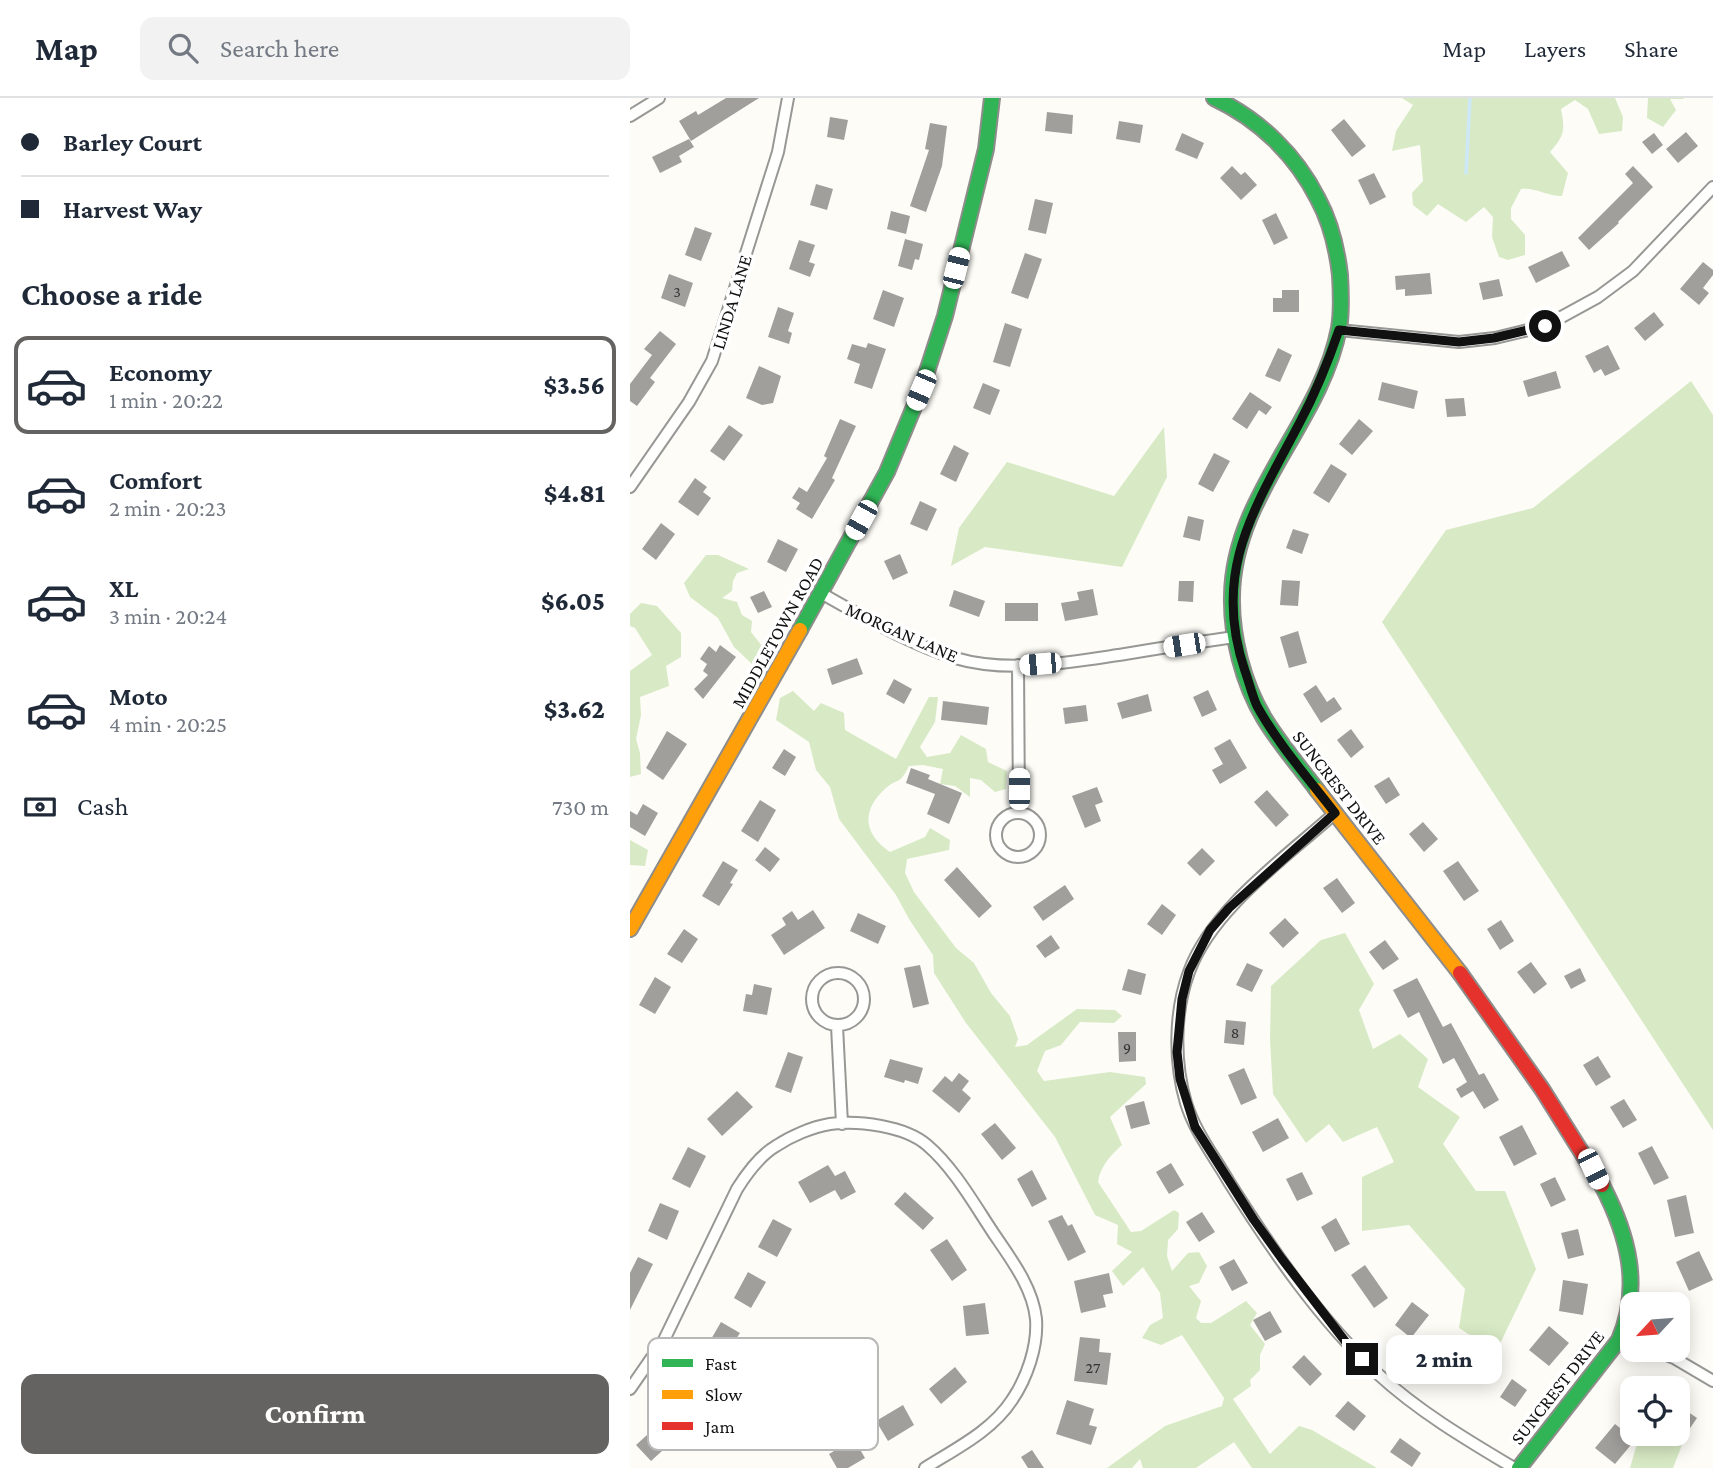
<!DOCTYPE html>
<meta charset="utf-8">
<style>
body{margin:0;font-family:"Crimson Pro",serif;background:#f2f2f3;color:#1f2937;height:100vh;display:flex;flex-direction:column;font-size:26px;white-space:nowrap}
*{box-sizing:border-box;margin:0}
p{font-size:23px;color:#747a83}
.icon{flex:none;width:38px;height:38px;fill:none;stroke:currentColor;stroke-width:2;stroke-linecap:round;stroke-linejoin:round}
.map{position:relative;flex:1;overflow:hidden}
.sheet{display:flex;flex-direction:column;background:#fff;width:630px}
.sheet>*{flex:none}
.guide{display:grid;align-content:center;height:154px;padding:0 21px;background:#fff}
.needle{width:46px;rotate:244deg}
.controls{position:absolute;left:990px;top:1194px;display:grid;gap:14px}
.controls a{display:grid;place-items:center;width:70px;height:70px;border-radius:14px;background:#fff;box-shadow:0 4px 18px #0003;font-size:35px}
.end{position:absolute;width:32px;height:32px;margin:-16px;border:9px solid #111;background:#fff;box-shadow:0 0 0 4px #fff}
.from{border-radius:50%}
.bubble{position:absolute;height:49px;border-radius:14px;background:#fff;box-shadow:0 4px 18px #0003;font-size:23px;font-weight:800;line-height:49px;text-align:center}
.car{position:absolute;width:21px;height:42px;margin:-21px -10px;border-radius:9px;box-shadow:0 0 5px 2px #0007;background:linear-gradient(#fff 24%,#345 0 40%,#fff 0 76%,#345 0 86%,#fff 0)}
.guide b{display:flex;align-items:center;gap:24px;height:66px;font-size:26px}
.guide b+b{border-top:2px solid #e0e1e3}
.guide i{width:18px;height:18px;background:#1f2937}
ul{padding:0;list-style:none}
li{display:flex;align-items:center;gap:21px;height:98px;margin:0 14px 10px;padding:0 7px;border:4px solid transparent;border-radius:14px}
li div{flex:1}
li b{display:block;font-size:26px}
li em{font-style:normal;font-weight:800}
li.current{border-color:#646362}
li>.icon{width:63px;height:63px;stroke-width:1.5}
h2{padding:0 21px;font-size:32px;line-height:84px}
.pay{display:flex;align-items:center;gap:18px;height:77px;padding:0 21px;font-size:26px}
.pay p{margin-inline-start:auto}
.button{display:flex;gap:14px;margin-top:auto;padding:14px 21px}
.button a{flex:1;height:80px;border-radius:14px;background:#646362;color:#fff;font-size:28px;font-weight:800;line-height:80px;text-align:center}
header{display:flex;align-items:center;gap:42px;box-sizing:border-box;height:98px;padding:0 35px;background:#fff;border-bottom:2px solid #e0e1e3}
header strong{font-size:33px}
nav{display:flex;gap:38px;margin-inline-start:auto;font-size:24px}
.search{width:490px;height:63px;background:#f2f2f3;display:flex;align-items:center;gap:18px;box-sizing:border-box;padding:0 24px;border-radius:14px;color:#747a83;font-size:26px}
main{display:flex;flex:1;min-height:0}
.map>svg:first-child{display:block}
.forest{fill:#d8eac5}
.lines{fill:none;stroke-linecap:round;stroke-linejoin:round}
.stream{stroke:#cde8f7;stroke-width:3.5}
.building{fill:#a19f9c}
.street-casing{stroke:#979795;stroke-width:14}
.fast-casing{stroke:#8e8d8b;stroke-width:18}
.slow-casing{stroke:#8e8d8b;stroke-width:18}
.jam-casing{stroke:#8e8d8b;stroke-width:18}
.street{stroke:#fffffe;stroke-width:10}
.fast{stroke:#30b455;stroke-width:14}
.slow{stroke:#ff9f0a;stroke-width:14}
.jam{stroke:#e5322d;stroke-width:14}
.route{stroke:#111;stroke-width:9}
.labels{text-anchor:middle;stroke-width:7;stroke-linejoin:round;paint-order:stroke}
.number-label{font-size:16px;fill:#353434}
.street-label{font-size:19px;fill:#111;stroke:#fff}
.key{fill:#fff;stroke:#b8b8b8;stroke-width:2}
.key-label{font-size:19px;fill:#111}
</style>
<header>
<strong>Map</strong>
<div class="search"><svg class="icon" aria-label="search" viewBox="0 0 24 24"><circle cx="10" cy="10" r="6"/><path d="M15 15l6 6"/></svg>Search here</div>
<nav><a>Map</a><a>Layers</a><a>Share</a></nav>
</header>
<main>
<section class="sheet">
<div class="guide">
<b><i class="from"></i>Barley Court</b>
<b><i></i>Harvest Way</b>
</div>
<h2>Choose a ride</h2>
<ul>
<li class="current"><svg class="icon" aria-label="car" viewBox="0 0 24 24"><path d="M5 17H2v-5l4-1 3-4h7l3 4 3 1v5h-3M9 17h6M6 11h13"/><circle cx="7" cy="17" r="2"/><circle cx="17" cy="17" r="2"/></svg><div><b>Economy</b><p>1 min · 20:22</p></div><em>$3.56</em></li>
<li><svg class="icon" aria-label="car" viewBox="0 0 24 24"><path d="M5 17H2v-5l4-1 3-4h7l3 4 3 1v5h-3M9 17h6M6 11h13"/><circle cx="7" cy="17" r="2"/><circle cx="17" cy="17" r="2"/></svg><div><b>Comfort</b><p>2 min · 20:23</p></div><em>$4.81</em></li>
<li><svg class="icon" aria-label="car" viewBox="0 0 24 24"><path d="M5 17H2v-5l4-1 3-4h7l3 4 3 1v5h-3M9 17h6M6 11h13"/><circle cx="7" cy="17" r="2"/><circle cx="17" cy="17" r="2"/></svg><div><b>XL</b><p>3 min · 20:24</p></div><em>$6.05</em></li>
<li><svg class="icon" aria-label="car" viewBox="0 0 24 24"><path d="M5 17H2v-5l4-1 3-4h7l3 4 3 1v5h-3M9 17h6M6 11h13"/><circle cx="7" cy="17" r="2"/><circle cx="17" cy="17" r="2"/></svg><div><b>Moto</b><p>4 min · 20:25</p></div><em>$3.62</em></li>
</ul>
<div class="pay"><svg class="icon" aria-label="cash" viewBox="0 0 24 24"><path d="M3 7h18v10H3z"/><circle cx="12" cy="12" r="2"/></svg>Cash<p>730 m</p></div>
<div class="button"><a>Confirm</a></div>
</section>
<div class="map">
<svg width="1083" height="1370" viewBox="0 0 1083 1370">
<rect width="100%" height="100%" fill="#fdfcf7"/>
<path class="forest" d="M772,0H985L993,19L992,33L969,36L958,11L945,2L931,11C935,32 935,37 920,54L938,75L932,98C917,98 905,89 891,91L881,110V121L895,137V157L878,162L869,159L862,139L863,119L854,109L836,124L808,106L797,118L783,107L782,95L793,83L790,47L762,53L766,33L783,7Z
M1018,0H1053L1054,1H1040L1046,12L1033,29L1017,20Z
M1061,283L1083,317V1032L752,524L816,432L903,410Z
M534,329L537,379L492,469L355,449L321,468L329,430L377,364L484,398Z
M76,457H88L119,471L107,475L103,483L102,493L92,500L107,504L112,517L122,523L121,534L140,558L132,565L123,567L104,549L88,520L60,499L54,485Z
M11,505L27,508L51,535V559L36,568L39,588L10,599L11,617L6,641L10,655L11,676L0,679V573L22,557L5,530L0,528V516Z
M163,593L184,613L191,605L214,615L215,632L266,661L299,599H308L305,624L290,649L297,659L320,655L331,637L356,651L358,664L377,673L376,691L365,694L351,682L340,680V699L325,688L310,686L313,671L293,667L279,668C269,688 269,679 256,690C231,712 233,736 260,754L295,739L300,730L320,742L319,752L277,761L275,775L284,794L326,850L344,865L361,895L380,918L388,941L385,949L397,947L447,911L485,912L492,918L484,925L450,924L431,947L415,953L407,973L414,983L480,974L515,979L516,986L480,1019L492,1047C481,1057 470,1068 468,1084L501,1134L511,1133L544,1112L549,1115L548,1131L538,1142L537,1158L542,1173L558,1155L569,1154L577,1168L569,1185L559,1188L571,1203L566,1220L571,1225H581L616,1203L627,1215L620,1227L635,1246L630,1257V1272L620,1282L621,1288L603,1301L640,1356L669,1328L682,1332L747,1370H622L604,1344L566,1370H513L510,1361L502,1370H477L535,1328L592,1308L594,1300L552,1237L531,1247L512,1240L520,1227L533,1220L530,1195L513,1169L493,1188L482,1173L502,1154L487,1146L488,1127L465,1117L425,1039L336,925L304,875L303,857L279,821L266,797L209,721L200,689L186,672L179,644L146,622L150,600Z
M0,742L18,752L15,768L0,767Z
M715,835L744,886L729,912L743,951L770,936L798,961L788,989L830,1019L813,1046L846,1093H875L906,1171L866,1254L829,1230L835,1191L779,1127L732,1133V1079L764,1064L747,1029L713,1044L699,1026L676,1045L643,996L640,941L641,888L691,842Z
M1010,1335H1036L1052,1347L1043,1370H1000Z"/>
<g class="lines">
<path class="stream" d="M836,75L840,0"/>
</g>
<path class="building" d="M96,0H129L61,43L49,23L66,13L68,17Z
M417,14L443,17L442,36L415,33Z
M200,19L218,22L214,42L197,39Z
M714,21L736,48L722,59L701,32Z
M489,23L513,27L510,45L486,41Z
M300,25L317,28L312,68L296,114L280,108L299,52L295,51Z
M1056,34L1068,48L1048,65L1036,51Z
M552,35L574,45L567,61L545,52Z
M1024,35L1033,47L1022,56L1012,44Z
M59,41L64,49L49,58L52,64L30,75L22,59Z
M602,68L611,77L615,74L627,87L611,102L590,80Z
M1003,68L1023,89L988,124L989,125L959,152L948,140L1003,85L995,76Z
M744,75L756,99L740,107L728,82Z
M186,86L203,91L197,112L180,107Z
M405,101L423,105L416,136L398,132Z
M261,113L280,118L276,136L257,131Z
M646,115L658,140L644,147L632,122Z
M65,129L82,135L71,163L55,157Z
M275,141L293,146L289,162L285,161L282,172L268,168Z
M169,142L185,147L179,164L185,166L180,179L159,171Z
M932,153L940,168L906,185L898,169Z
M395,155L412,161L398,201L381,195Z
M1073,164L1083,172V177L1073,190L1079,195L1069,207L1050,191Z
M800,175L802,196L775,198V191L766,192L765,178Z
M39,176L63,185L55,209L31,200Z
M869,181L873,198L853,202L849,185Z
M253,192L274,200L264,229L243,221Z
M652,192H669V214H643V200H652Z
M148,209L164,215L158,233L162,235L159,246L138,239Z
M1024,214L1034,227L1015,243L1004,230Z
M375,225L392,231L380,269L363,264Z
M30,233L46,246L20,280L25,284L7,308L0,303V286L22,257L14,251Z
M238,245L256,251L242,291L224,285L230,266L217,261L222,246L236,250Z
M978,247L990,271L975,278L971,271L964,275L955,258Z
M648,250L662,257L650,284L635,278Z
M129,268L151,278L143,305L132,307L116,300Z
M926,273L931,290L898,299L893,283Z
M752,284L788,293L784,311L748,302Z
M353,285L370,292L360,317L343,310Z
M620,294L642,309L636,317L629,312L617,331L602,321Z
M834,300L836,318L817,319L815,301Z
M210,321L226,328L202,380L205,382L182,421L166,411L170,405L162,400L169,389L177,394L197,360L194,358Z
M729,321L743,333L722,357L709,346Z
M99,327L113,337L94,363L80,353Z
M324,347L339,355L326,384L310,376Z
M584,355L600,363L583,394L568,386Z
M701,366L717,376L699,405L683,395Z
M65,380L77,389L73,394L81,400L68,418L48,404Z
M290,403L307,411L297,433L280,426Z
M558,418L574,422L570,443L553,439Z
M31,425L45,436L26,462L12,451Z
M663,431L679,436L672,456L656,450Z
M148,441L168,451L156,474L137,464Z
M270,456L278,475L263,482L254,463Z
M652,482L670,483L668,508L650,507Z
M549,483H564L563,504L548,503Z
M463,491L468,517L435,523L431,505L449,502L447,494Z
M324,492L355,503L349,519L319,508Z
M134,493L142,509L128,515L120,499Z
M375,505H408V523H375Z
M668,533L677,565L659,570L650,539Z
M90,547L106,559L73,601L64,591L78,577L73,573L77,566L70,561L79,548L86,554Z
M227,560L233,576L202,587L197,571Z
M264,581L282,591L274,606L256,596Z
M686,587L697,604L704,599L712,611L691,625L673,596Z
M578,592L587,612L572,619L563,599Z
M518,596L522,613L492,621L487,605Z
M313,603L359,609L357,627L311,622Z
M456,607L458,623L435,626L433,610Z
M721,631L734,649L721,660L707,642Z
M37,633L57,646L33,682L16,670Z
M600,641L617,670L590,686L582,672L593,666L584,650Z
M154,651L166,659L155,678L142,670Z
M281,670L300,677L298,681L332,695L319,726L297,716L305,696L276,685Z
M759,679L770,697L756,706L744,688Z
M467,689L473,704L465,707L471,723L455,730L442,698Z
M637,692L659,717L646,729L624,704Z
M130,702L146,712L128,744L111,733Z
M13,706L28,715L15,738L0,729V713L7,717Z
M793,724L808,741L794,754L779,736Z
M135,749L150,761L140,774L125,762Z
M572,750L585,763L570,778L557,765Z
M93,763L108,772L100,785L103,786L89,808L72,798Z
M828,763L849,793L834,803L813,773Z
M327,769L362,808L349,820L314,782Z
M707,780L725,805L712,815L693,790Z
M435,787L444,801L413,823L403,809Z
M532,806L546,817L532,837L517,826Z
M183,812L195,830L154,857L141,837L156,827L152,820L162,813L168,822Z
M228,815L256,828L248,846L220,833Z
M655,820L669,835L653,850L639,835Z
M871,822L884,843L870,852L857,831Z
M54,831L68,841L52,865L37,856Z
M421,837L430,850L415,860L406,848Z
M755,842L769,861L753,872L739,854Z
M901,864L917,886L904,896L887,874Z
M617,865L633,872L622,894L606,887Z
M290,867L299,906L283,910L274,870Z
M950,870L956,883L941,891L934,878Z
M498,871L516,876L511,897L492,892Z
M25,879L41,889L25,916L9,907Z
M787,880L813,929L821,925L849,977L854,975L869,1002L854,1011L843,993L831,1000L826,991L837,984L824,960L813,966L789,914L778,920L763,892Z
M124,886L142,890L137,917L113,913L116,896L122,897Z
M596,922L616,924L614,947L594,945Z
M488,934H506V963L489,964Z
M158,954L173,959L161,995L145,989Z
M968,958L981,979L966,988L953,967Z
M260,961L293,970L288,986L275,982L274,985L254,979Z
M614,970L627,1000L611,1007L598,977Z
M329,975L339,983L332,992L341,1000L329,1015L302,993L315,978L322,984Z
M107,993L123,1009L92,1038L77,1021Z
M994,1001L1007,1022L993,1030L980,1009Z
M514,1003L520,1026L501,1031L495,1008Z
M648,1020L659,1040L633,1054L622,1034Z
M365,1025L386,1050L372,1062L351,1036Z
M892,1027L907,1056L884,1068L869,1039Z
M1022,1048L1039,1080L1024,1087L1008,1055Z
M58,1049L76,1058L60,1090L42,1081Z
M541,1065L554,1087L539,1096L526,1074Z
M198,1067L205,1078L215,1073L226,1094L211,1102L205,1092L180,1105L168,1084Z
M402,1072L417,1101L402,1109L387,1081Z
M672,1074L683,1096L667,1103L656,1081Z
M925,1079L936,1102L921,1109L910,1086Z
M275,1094L304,1120L293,1132L264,1106Z
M1056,1097L1064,1135L1045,1139L1037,1102Z
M30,1105L49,1113L37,1142L18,1133Z
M572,1114L585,1134L569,1144L556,1124Z
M432,1117L438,1128L442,1126L456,1154L438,1163L418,1123Z
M706,1120L720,1146L705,1154L691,1129Z
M143,1121L162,1131L147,1159L128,1149Z
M948,1131L954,1157L938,1161L931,1135Z
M317,1141L337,1172L322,1183L300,1152Z
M1069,1153L1083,1182L1059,1193L1046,1164Z
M8,1159L23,1166L0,1212V1175Z
M604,1161L618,1185L602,1193L589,1169Z
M735,1167L758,1200L744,1210L721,1177Z
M118,1174L136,1184L121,1210L104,1200Z
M479,1175L483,1195L473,1197L476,1209L451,1215L444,1183Z
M933,1182L958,1186L953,1217L929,1213Z
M782,1204L799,1217L781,1240L765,1227Z
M355,1205L359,1236L336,1238L333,1208Z
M640,1213L652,1234L635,1243L623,1222Z
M91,1224L110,1235L104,1244L110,1248L105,1257L98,1254L92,1265L73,1255Z
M919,1228L939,1245L919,1268L899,1252Z
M450,1239L470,1241L469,1254L481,1255L477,1287L444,1283Z
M816,1245L842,1259L834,1275L808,1261Z
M674,1257L692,1276L680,1288L662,1269Z
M325,1269L337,1284L311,1306L299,1291Z
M882,1281L897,1292L885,1309L870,1299Z
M437,1302L464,1311L459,1327L467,1329L461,1347L426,1336Z
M718,1303L736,1318L724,1333L705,1318Z
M273,1307L284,1327L258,1343L246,1323Z
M1048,1307L1067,1320L1056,1336L1048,1331Z
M985,1326L1005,1342L985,1366L965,1350Z
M28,1327L43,1343L21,1363L6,1347Z
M770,1340L791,1355L782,1369L760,1354Z
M224,1341L235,1360L218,1370H207L199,1356Z
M402,1352L414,1370H398L391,1359Z"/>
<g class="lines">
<defs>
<path id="street" d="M0,18L29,0
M709,232L829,244L865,240L915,228L968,199L1003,173L1083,89
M0,389L59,304L82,263L148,54L158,0
M191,495C231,518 282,547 325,560C379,576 441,564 495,556C531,550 568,544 605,539
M388,567L389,715
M705,715C656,759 581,812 559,874C544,914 544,964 556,1005C565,1034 584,1058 599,1084C642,1152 689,1221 748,1276C788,1313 837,1342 884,1370
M366 737a22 22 0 1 1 44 0a22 22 0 1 1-44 0Z
M182 901a26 26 0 1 1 52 0a26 26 0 1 1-52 0Z
M207,928L212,1026
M989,1242L1003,1246
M1021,1251L1044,1260L1083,1283
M0,1291L34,1242L107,1091C117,1075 129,1058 146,1048C161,1038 182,1029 200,1026C228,1022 275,1028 297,1047C324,1070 344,1106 364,1136C381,1161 403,1190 406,1221C408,1248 397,1280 382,1302C362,1333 325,1351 295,1370"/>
<path id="fast" d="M584,0C629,21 666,57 688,101C701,125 707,151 710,177C711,194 712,213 709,230C691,325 603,397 602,498C601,538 613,585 634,620C649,645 669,668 687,692
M170,532L257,374L291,292L315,218L356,51L362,0
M889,1370L989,1242C1012,1188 998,1137 972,1087"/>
<path id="slow" d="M687,692L830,875
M0,831L170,532"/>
<path id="jam" d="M830,875L912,991L972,1087"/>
</defs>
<use href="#street" class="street-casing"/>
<use href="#fast" class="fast-casing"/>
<use href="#slow" class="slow-casing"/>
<use href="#jam" class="jam-casing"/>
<use href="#street" class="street"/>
<use href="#fast" class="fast"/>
<use href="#slow" class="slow"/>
<use href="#jam" class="jam"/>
</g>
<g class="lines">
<path class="route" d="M732,1261L715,1243L652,1161L624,1122L565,1029L550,981L547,954L552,901L559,873L580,832L599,810L705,715C678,680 648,646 627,608C622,597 619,584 615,573C581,473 625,410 670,324C686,294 698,264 709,232L829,244L864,240L915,228"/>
</g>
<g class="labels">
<g class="number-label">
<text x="47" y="199">3</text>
<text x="605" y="940">8</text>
<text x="497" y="955">9</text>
<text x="463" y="1275">27</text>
</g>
<g class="street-label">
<text transform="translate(101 204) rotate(-73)" y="7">LINDA LANE</text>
<text transform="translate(147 534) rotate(-61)" y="7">MIDDLETOWN ROAD</text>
<text transform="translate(272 534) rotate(24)" y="7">MORGAN LANE</text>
<text transform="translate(710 689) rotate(52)" y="7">SUNCREST DRIVE</text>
<text transform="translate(927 1289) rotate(-52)" y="7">SUNCREST DRIVE</text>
</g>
</g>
<rect x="18" y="1240" width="230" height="112" rx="10" class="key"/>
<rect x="32" y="1261" width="31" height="8" fill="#30b455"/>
<rect x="32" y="1292" width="31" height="9" fill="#ff9f0a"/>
<rect x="32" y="1324" width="31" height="8" fill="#e5322d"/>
<g class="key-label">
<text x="75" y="1272">Fast</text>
<text x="75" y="1303">Slow</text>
<text x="75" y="1335">Jam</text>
</g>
</svg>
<div class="controls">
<a><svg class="needle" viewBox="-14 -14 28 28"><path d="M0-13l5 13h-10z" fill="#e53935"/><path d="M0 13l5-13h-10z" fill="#747a83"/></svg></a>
<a><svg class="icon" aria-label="locate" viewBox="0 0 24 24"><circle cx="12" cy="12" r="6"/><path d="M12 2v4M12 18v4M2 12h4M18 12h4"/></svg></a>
</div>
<i class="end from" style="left:915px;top:228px"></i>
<i class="end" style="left:732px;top:1261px"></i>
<div class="bubble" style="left:756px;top:1237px;width:116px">2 min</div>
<i class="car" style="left:326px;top:170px;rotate:14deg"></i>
<i class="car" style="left:291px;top:292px;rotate:203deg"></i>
<i class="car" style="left:231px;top:422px;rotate:209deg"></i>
<i class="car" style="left:554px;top:547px;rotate:261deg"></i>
<i class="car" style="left:410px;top:566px;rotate:265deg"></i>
<i class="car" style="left:389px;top:691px;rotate:0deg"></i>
<i class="car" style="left:963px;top:1071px;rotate:154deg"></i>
</div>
</main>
